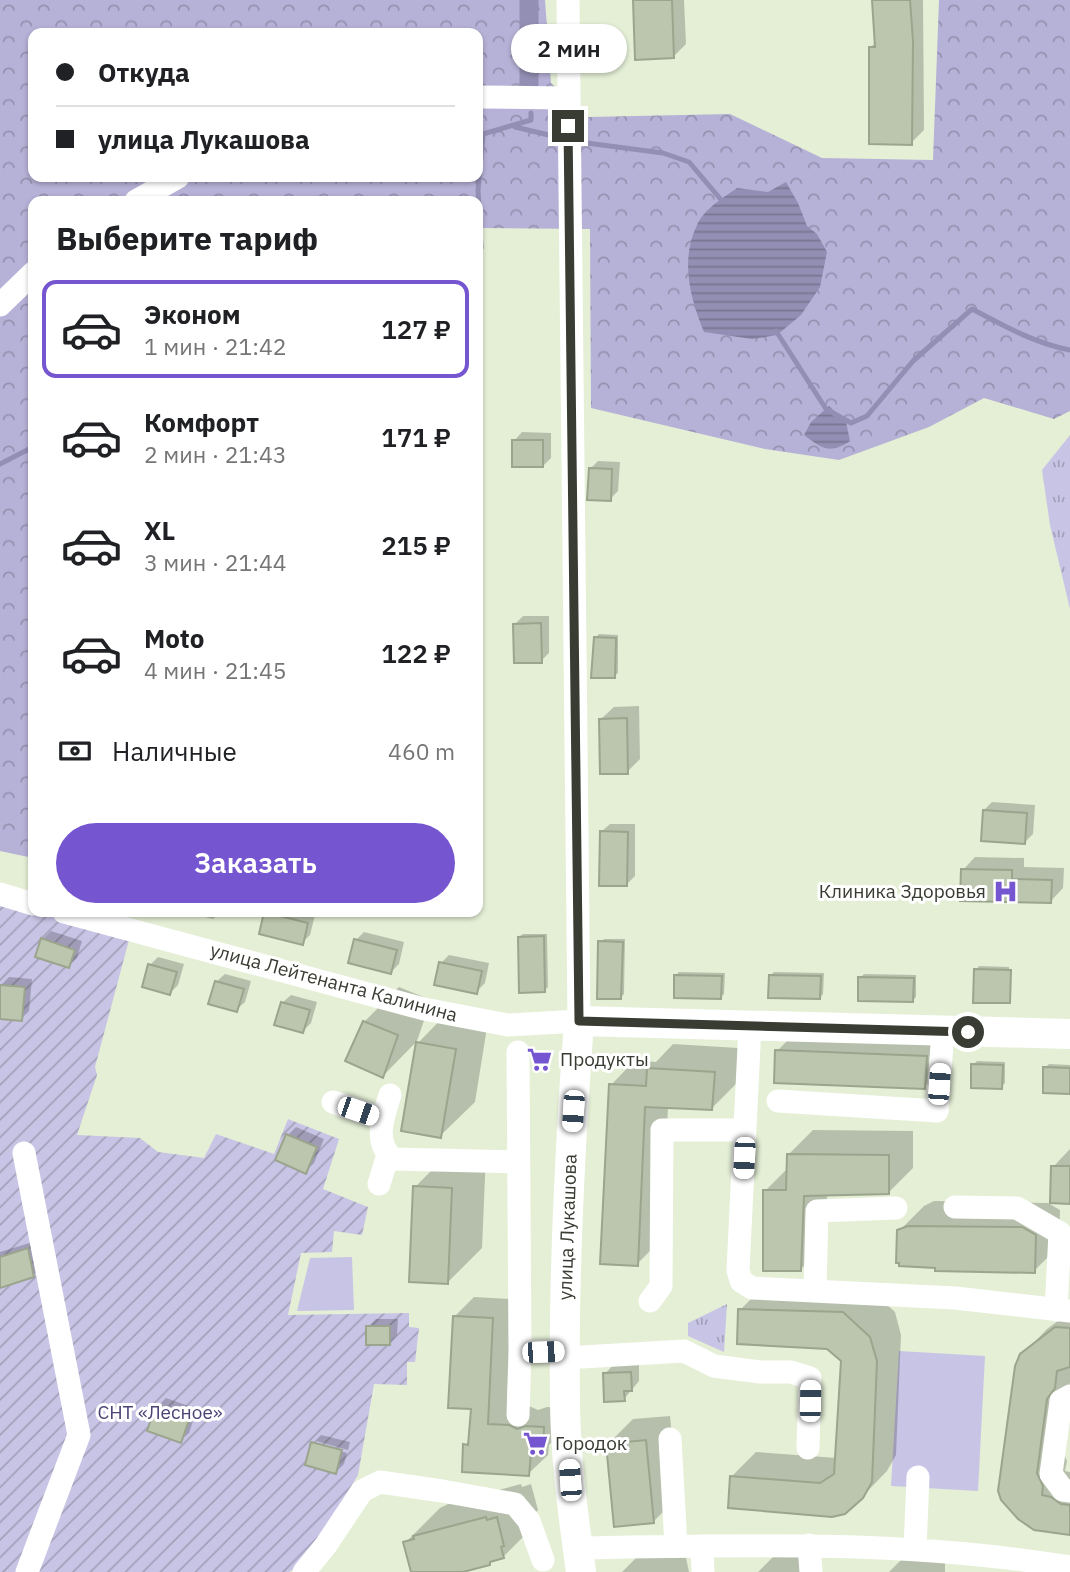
<!DOCTYPE html>
<html lang="ru">
<meta charset="utf-8">
<style>
body{margin:0;font-family:"IBM Plex Sans",sans-serif;background:#f6f6f6;color:#202124;height:100vh;display:flex;flex-direction:column;font-size:26px;white-space:nowrap}
*{box-sizing:border-box;margin:0}
p{font-size:23px;color:#757577}
.icon{flex:none;width:38px;height:38px;fill:none;stroke:currentColor;stroke-width:2;stroke-linecap:round;stroke-linejoin:round}
.map{position:relative;flex:1;overflow:hidden}
.panel{position:absolute;left:28px;top:196px;width:455px;height:721px;display:flex;flex-direction:column;background:#fff;border-radius:14px;box-shadow:0 2px 5px #0004}
.panel>*{flex:none}
.banner{position:absolute;left:28px;top:28px;width:455px;height:154px;border-radius:14px;box-shadow:0 2px 5px #0004;display:grid;align-content:center;height:154px;padding:0 28px;background:#fff}
.end{position:absolute;width:32px;height:32px;margin:-16px;border:9px solid #383c32;background:#fff;box-shadow:0 0 0 4px #fff}
.from{border-radius:50%}
.bubble{position:absolute;height:49px;border-radius:24px;background:#fff;box-shadow:0 2px 5px #0004;font-size:23px;font-weight:600;line-height:49px;text-align:center}
.car{position:absolute;width:21px;height:42px;margin:-21px -10px;border-radius:9px;box-shadow:0 0 5px 2px #0007;background:linear-gradient(#fff 24%,#345 0 40%,#fff 0 76%,#345 0 86%,#fff 0)}
.banner b{display:flex;align-items:center;gap:24px;height:66px;font-size:26px}
.banner b+b{border-top:2px solid #e0e0e0}
.banner i{width:18px;height:18px;background:#202124}
ul{padding:0;list-style:none}
li{display:flex;align-items:center;gap:21px;height:98px;margin:0 14px 10px;padding:0 14px;border:4px solid transparent;border-radius:14px}
li div{flex:1}
li b{display:block;font-size:26px}
li em{font-style:normal;font-weight:600}
li.active{border-color:#7556d0}
li>.icon{width:63px;height:63px;stroke-width:1.5}
h2{padding:0 28px;font-size:32px;line-height:84px}
.pay{display:flex;align-items:center;gap:18px;height:77px;padding:0 28px;font-size:26px}
.pay p{margin-inline-start:auto}
.primary-button{display:flex;gap:14px;margin-top:auto;padding:14px 28px}
.primary-button a{flex:1;height:80px;border-radius:42px;background:#7556d0;color:#fff;font-size:28px;font-weight:600;line-height:80px;text-align:center}
.map>svg:first-child{display:block}
.grass{fill:url(#grass-tufts)}
.forest{fill:url(#forest-crowns);fill-rule:evenodd}
.park{fill:#c8c4e5}
.garden{fill:url(#garden-furrows)}
.water{fill:url(#water-rules)}
.shadow{fill:#0003}
.lines{fill:none;stroke-linecap:round;stroke-linejoin:round}
.stream{stroke:#938eb3;stroke-width:5}
.canal{stroke:#938eb3;stroke-width:19}
.building{fill:#bcc6ae;stroke:#9ba48d;stroke-width:2}
.minor{stroke:#fff;stroke-width:23}
.major{stroke:#fff;stroke-width:30}
.route{stroke:#383c32;stroke-width:9}
.labels{text-anchor:middle;stroke-width:6;stroke-linejoin:round;paint-order:stroke}
.poi-label{font-size:19px;fill:#383c32;stroke:#fff;text-anchor:start}
.street-label{font-size:19px;fill:#383c32;stroke:#fff}
.park-label{font-size:19px;fill:#4d4476;stroke:#fff}
</style>
<div class="map">
<svg width="1070" height="1572" viewBox="0 0 1070 1572">
<defs>
<pattern id="grass-tufts" width="24" height="20" patternUnits="userSpaceOnUse" patternTransform="scale(1.75)"><rect width="24" height="20" fill="#c8c4e5"/><path d="M3 7l-1-3M5 7V3M7 7l1-3M15 17l-1-3M17 17v-4M19 17l1-3" fill="none" stroke="#a3a0ba"/></pattern>
<pattern id="forest-crowns" width="20" height="18" patternUnits="userSpaceOnUse" patternTransform="scale(1.75)"><rect width="20" height="18" fill="#b6b1d7"/><path d="M2 6a3 3 0 1 1 6 0M12 15a3 3 0 1 1 6 0" fill="none" stroke="#9591af"/></pattern>
<pattern id="garden-furrows" width="10" height="10" patternUnits="userSpaceOnUse" patternTransform="scale(1.75)"><rect width="10" height="10" fill="#c8c4e5"/><path d="M-1 1l2-2M0 10L10 0M9 11l2-2" fill="none" stroke="#a3a0ba"/></pattern>
<pattern id="water-rules" width="6" height="5" patternUnits="userSpaceOnUse" patternTransform="scale(1.75)"><rect width="6" height="5" fill="#938eb3"/><path d="M0 2.5h6" fill="none" stroke="#797592"/></pattern>
</defs>
<rect width="100%" height="100%" fill="#e4efd6"/>
<path class="grass" d="M1070,435V609L1050,525L1042,470Z
M727,1304L724,1352L688,1336V1323Z"/>
<path class="forest" d="M0,0H545L551,83L588,117L730,114L822,158L933,160L939,0H1070V411L1054,419L984,398L929,427L839,460L765,449L591,408L590,229L478,228V201H33V858L0,851ZM33,33H478V177H33Z"/>
<path class="park" d="M352,1257L354,1310L297,1311L310,1258Z
M899,1351L985,1356L978,1491L891,1486Z"/>
<path class="garden" d="M0,902L33,912H83L133,925L95,1067L97,1075L77,1135L140,1138L158,1152L204,1158L216,1134L274,1154L288,1119L339,1139L323,1189L368,1207L362,1235L334,1231L332,1252L301,1253L288,1315L409,1313V1327L419,1328L415,1362H407V1385L374,1384L358,1475L305,1562L289,1572H0Z"/>
<path class="water" d="M786,182L798,203L807,226L817,234L827,252L820,287L801,315L777,335L752,339L704,332C690,298 680,260 697,225C704,209 723,198 737,188L768,192Z
M829,406L846,422L850,441C830,455 821,448 804,435L811,422Z"/>
<path class="shadow" d="M635,0H684L686,44L673,57Z
M874,0H923L924,130L911,143L871,47L876,42Z
M522,432L551,433V458L543,466L514,441Z
M598,461L620,462L618,491L610,499L590,469Z
M523,616H549V653L541,661L515,624Z
M599,634L618,635V673L614,676L595,638Z
M639,706L640,759L627,772L601,719L614,707Z
M992,802L1035,805L1033,834L1025,842L984,810Z
M610,824H635V876L627,884L601,832Z
M975,857L1024,858V867L1064,868L1063,888L1051,901L963,870Z
M187,912H221L213,919Z
M267,912H302L315,915L310,935L302,943Z
M51,931L82,941L77,958L69,966L43,939Z
M364,932L404,942L399,964L391,972L356,940Z
M523,934H547L548,987L544,991L519,937Z
M604,939H625L624,994L620,998L600,942Z
M449,955L489,963L485,983L476,992L441,963Z
M158,957L184,964L178,985L170,993L150,965Z
M979,966L1009,967L1010,1002L976,970Z
M679,972L725,973L724,994L721,997L676,975Z
M774,972L824,973L823,994L820,998L770,976Z
M225,974L251,981L245,1002L236,1010L216,982Z
M864,974L916,975V997L912,1001L860,978Z
M9,977L32,979L29,1011L21,1019L0,1017L1,985Z
M399,987L431,1000L417,1041L383,1076L364,1022Z
M291,995L317,1002L311,1023L303,1031L282,1003Z
M452,1008L489,1015L475,1102L440,1136L418,1043Z
M790,1038L939,1044L937,1075L924,1087L777,1051Z
M673,1044L738,1048L737,1083L712,1108L668,1106L662,1239L637,1264L611,1085L635,1060L656,1062Z
M977,1061L1005,1062V1083L1001,1087L973,1065Z
M1049,1064L1070,1065V1092L1045,1068Z
M296,1127L324,1139L314,1163L306,1171L288,1135Z
M813,1130L913,1131V1168L888,1193L827,1194L826,1244L801,1269L765,1191L788,1168V1155Z
M1070,1149V1202L1053,1167Z
M449,1153L486,1154L482,1248L448,1282L415,1187Z
M934,1201L1048,1203L1060,1210L1059,1246L1034,1271L899,1231L924,1206Z
M36,1241L41,1267L33,1276L0,1286V1252Z
M765,1285L868,1288L895,1312L901,1335L896,1455L887,1471L854,1505L731,1477L756,1452L837,1458L843,1361L827,1348L740,1310Z
M474,1297L512,1299L507,1405L529,1406L538,1410L547,1407L563,1408L562,1432L549,1445L548,1455L528,1474L465,1445L471,1440L473,1408L454,1317Z
M1070,1312V1382L1061,1447L1067,1461L1065,1471L1070,1472V1534L1035,1528L1022,1355L1047,1329Z
M376,1319H398L397,1335L389,1344L368,1327Z
M639,1364V1381L624,1399L605,1374L613,1365Z
M166,1398L197,1409L189,1433L180,1441L158,1406Z
M670,1416L678,1497L653,1522L608,1444L633,1419Z
M321,1435L350,1442L348,1450L316,1441V1445L347,1453L344,1464L336,1472L313,1443Z
M521,1484L522,1487L531,1484L538,1510L535,1513L538,1522L503,1557L493,1559L489,1563L457,1572H417L405,1543L440,1508L450,1503Z
M683,1543L689,1572H622L643,1551Z
M815,1552L816,1572H758L775,1555Z
M906,1555H945V1572H889Z"/>
<g class="lines">
<path class="stream" d="M515,127L553,136
M579,142L663,153L689,162L723,202
M478,251L481,248L478,190L483,134L531,120V113
M776,331L826,409L851,423L867,416L913,361L972,309C1004,326 1034,343 1070,350
M0,464L33,447"/>
<path class="canal" d="M529,0V86"/>
</g>
<path class="building" d="M633,0H672L674,58L635,60Z
M872,0H910L913,41L912,145L869,144V47H875Z
M512,440H543V467H512Z
M589,468L612,469L611,501L587,500Z
M541,623L542,663H514L513,624Z
M594,637L616,638L615,678H591Z
M627,718L628,774H600L599,719Z
M983,810L1027,813L1025,844L981,841Z
M600,831L628,832L627,886H599Z
M961,869L1012,870V879L1052,880L1051,903L960,901Z
M264,912L308,923L303,945L259,934Z
M544,936L545,992L519,993L518,937Z
M41,938L75,950L69,968L35,957Z
M354,939L397,950L391,974L348,963Z
M598,941L623,942L621,999H597Z
M439,962L482,971L477,994L434,985Z
M148,964L177,972L170,995L142,987Z
M974,969L1011,970L1010,1003H973Z
M674,975L722,976L721,999L674,998Z
M769,975L821,976L820,999L768,998Z
M858,977L914,978L913,1002L858,1001Z
M215,981L244,989L237,1012L208,1004Z
M0,985L25,987L22,1021L0,1019Z
M281,1002L310,1010L303,1033L274,1025Z
M363,1021L398,1035L383,1078L345,1061Z
M416,1042L456,1049L441,1138L401,1131Z
M775,1050L927,1056L925,1089L774,1083Z
M971,1064L1003,1065L1002,1089L971,1088Z
M1043,1067L1070,1068V1094L1043,1093Z
M647,1068L715,1072L712,1110L645,1107L638,1266L600,1264L609,1084L646,1086Z
M286,1134L317,1147L306,1174L275,1160Z
M787,1154L889,1155V1194L804,1196L801,1271H763V1190H786Z
M1051,1166H1070V1204L1050,1203Z
M413,1186L452,1188L448,1284L409,1282Z
M908,1226L1022,1227L1036,1235L1035,1273L935,1271V1268L899,1266V1263H896L897,1230Z
M28,1248L34,1277L0,1288V1257Z
M738,1309L843,1312L870,1337L877,1361L872,1482L863,1498L845,1514L832,1517L728,1508L730,1476L820,1483L834,1474L841,1361L827,1349L737,1344Z
M453,1316L493,1318L488,1424L509,1425L517,1429L526,1426L544,1427L543,1454L531,1453L529,1476L462,1472L463,1444L468,1445L471,1409L448,1408Z
M366,1326H390V1345H366Z
M1055,1327L1070,1328V1367L1057,1371L1055,1388L1047,1399L1037,1473L1043,1486L1042,1495L1051,1497L1061,1504L1070,1505V1535L1034,1530L1018,1519L1001,1500L998,1491L1015,1366L1020,1354Z
M631,1372L632,1391H624L625,1401L604,1402L603,1373Z
M156,1405L190,1417L181,1443L147,1431Z
M646,1440L654,1523L614,1527L606,1444Z
M311,1442L342,1450L336,1474L305,1465Z
M486,1517L487,1520L497,1517L504,1546L501,1547L504,1558L490,1562V1565L463,1572H411L403,1542L414,1539L413,1536Z"/>
<g class="lines">
<path class="minor" d="M478,97L568,98
M136,201L178,177
M0,305L33,273
M0,894L33,904
M64,912L424,1009L508,1025L579,1021L568,0
M750,1026L738,1270L741,1281L752,1288L955,1298L1070,1311
M390,1095C383,1117 373,1142 393,1159L518,1162
M778,1101L937,1111L943,1031
M333,1102L383,1119
M24,1153L79,1435L27,1572
M379,1184L388,1155
M955,1207L1017,1208L1060,1233L1056,1310
M815,1290L817,1211L896,1208
M650,1301L661,1286L662,1130H745
M520,1352L565,1351
M565,1358L684,1351L714,1366L760,1372H791L810,1378L808,1448
M1070,1396L1061,1401L1051,1474L1063,1490L1070,1491
M518,1415L520,1352L518,1052
M670,1439L676,1546
M809,1545L811,1572
M702,1546L703,1572
M578,1548C742,1545 907,1540 1070,1567
M915,1549L918,1477
M304,1572L326,1545L362,1491L380,1482L442,1491L515,1504L529,1521L543,1560"/>
<path class="major" d="M581,1572C573,1514 565,1456 565,1398C563,1272 570,1146 579,1021L1070,1034"/>
</g>
<g class="lines">
<path class="route" d="M568,126L579,1021L968,1032"/>
</g>
<defs>
<symbol id="hospital-bare" viewBox="-9 -9 18 18"><path d="M-5-5h3v3.5h4V-5h3V5h-3V1.5h-4V5h-3Z" fill="#7556d0" stroke="#fff" stroke-width="2.5" paint-order="stroke"/></symbol>
<symbol id="supermarket-bare" viewBox="-9 -9 18 18"><path d="M-6-5.5h2.5l.6 2H6L4.5 2H-2.5L-4.4-4H-6ZM-1.5 3.2a1.3 1.3 0 1 0 .1 0ZM3 3.2a1.3 1.3 0 1 0 .1 0Z" fill="#7556d0" stroke="#fff" stroke-width="2.5" paint-order="stroke"/></symbol>
</defs>
<g fill-rule="evenodd">
<use href="#hospital-bare" x="988" y="874" width="35" height="35"/>
<use href="#supermarket-bare" x="522" y="1042" width="35" height="35"/>
<use href="#supermarket-bare" x="518" y="1426" width="35" height="35"/>
</g>
<g class="labels">
<g class="poi-label">
<text x="986" y="898" text-anchor="end">Клиника Здоровья</text>
<text x="560" y="1066">Продукты</text>
<text x="555" y="1450">Городок</text>
</g>
<g class="street-label">
<text transform="translate(334 982) rotate(15)" y="7">улица Лейтенанта Калинина</text>
<text transform="translate(567 1227) rotate(-88)" y="7">улица Лукашова</text>
</g>
<g class="park-label">
<text x="160" y="1419">СНТ «Лесное»</text>
</g>
</g>
</svg>
<i class="end from" style="left:968px;top:1032px"></i>
<i class="end" style="left:568px;top:126px"></i>
<div class="bubble" style="left:511px;top:24px;width:116px">2 мин</div>
<i class="car" style="left:939px;top:1084px;rotate:4deg"></i>
<i class="car" style="left:358px;top:1111px;rotate:109deg"></i>
<i class="car" style="left:573px;top:1111px;rotate:184deg"></i>
<i class="car" style="left:744px;top:1158px;rotate:183deg"></i>
<i class="car" style="left:543px;top:1352px;rotate:88deg"></i>
<i class="car" style="left:810px;top:1401px;rotate:1deg"></i>
<i class="car" style="left:570px;top:1480px;rotate:356deg"></i>
<div class="banner">
<b><i class="from"></i>Откуда</b>
<b><i></i>улица Лукашова</b>
</div>
<section class="panel">
<h2>Выберите тариф</h2>
<ul>
<li class="active"><svg class="icon" aria-label="car" viewBox="0 0 24 24"><path d="M5 17H2v-5l4-1 3-4h7l3 4 3 1v5h-3M9 17h6M6 11h13"/><circle cx="7" cy="17" r="2"/><circle cx="17" cy="17" r="2"/></svg><div><b>Эконом</b><p>1 мин · 21:42</p></div><em>127 ₽</em></li>
<li><svg class="icon" aria-label="car" viewBox="0 0 24 24"><path d="M5 17H2v-5l4-1 3-4h7l3 4 3 1v5h-3M9 17h6M6 11h13"/><circle cx="7" cy="17" r="2"/><circle cx="17" cy="17" r="2"/></svg><div><b>Комфорт</b><p>2 мин · 21:43</p></div><em>171 ₽</em></li>
<li><svg class="icon" aria-label="car" viewBox="0 0 24 24"><path d="M5 17H2v-5l4-1 3-4h7l3 4 3 1v5h-3M9 17h6M6 11h13"/><circle cx="7" cy="17" r="2"/><circle cx="17" cy="17" r="2"/></svg><div><b>XL</b><p>3 мин · 21:44</p></div><em>215 ₽</em></li>
<li><svg class="icon" aria-label="car" viewBox="0 0 24 24"><path d="M5 17H2v-5l4-1 3-4h7l3 4 3 1v5h-3M9 17h6M6 11h13"/><circle cx="7" cy="17" r="2"/><circle cx="17" cy="17" r="2"/></svg><div><b>Moto</b><p>4 мин · 21:45</p></div><em>122 ₽</em></li>
</ul>
<div class="pay"><svg class="icon" aria-label="cash" viewBox="0 0 24 24"><path d="M3 7h18v10H3z"/><circle cx="12" cy="12" r="2"/></svg>Наличные<p>460 m</p></div>
<div class="primary-button"><a>Заказать</a></div>
</section>
</div>
